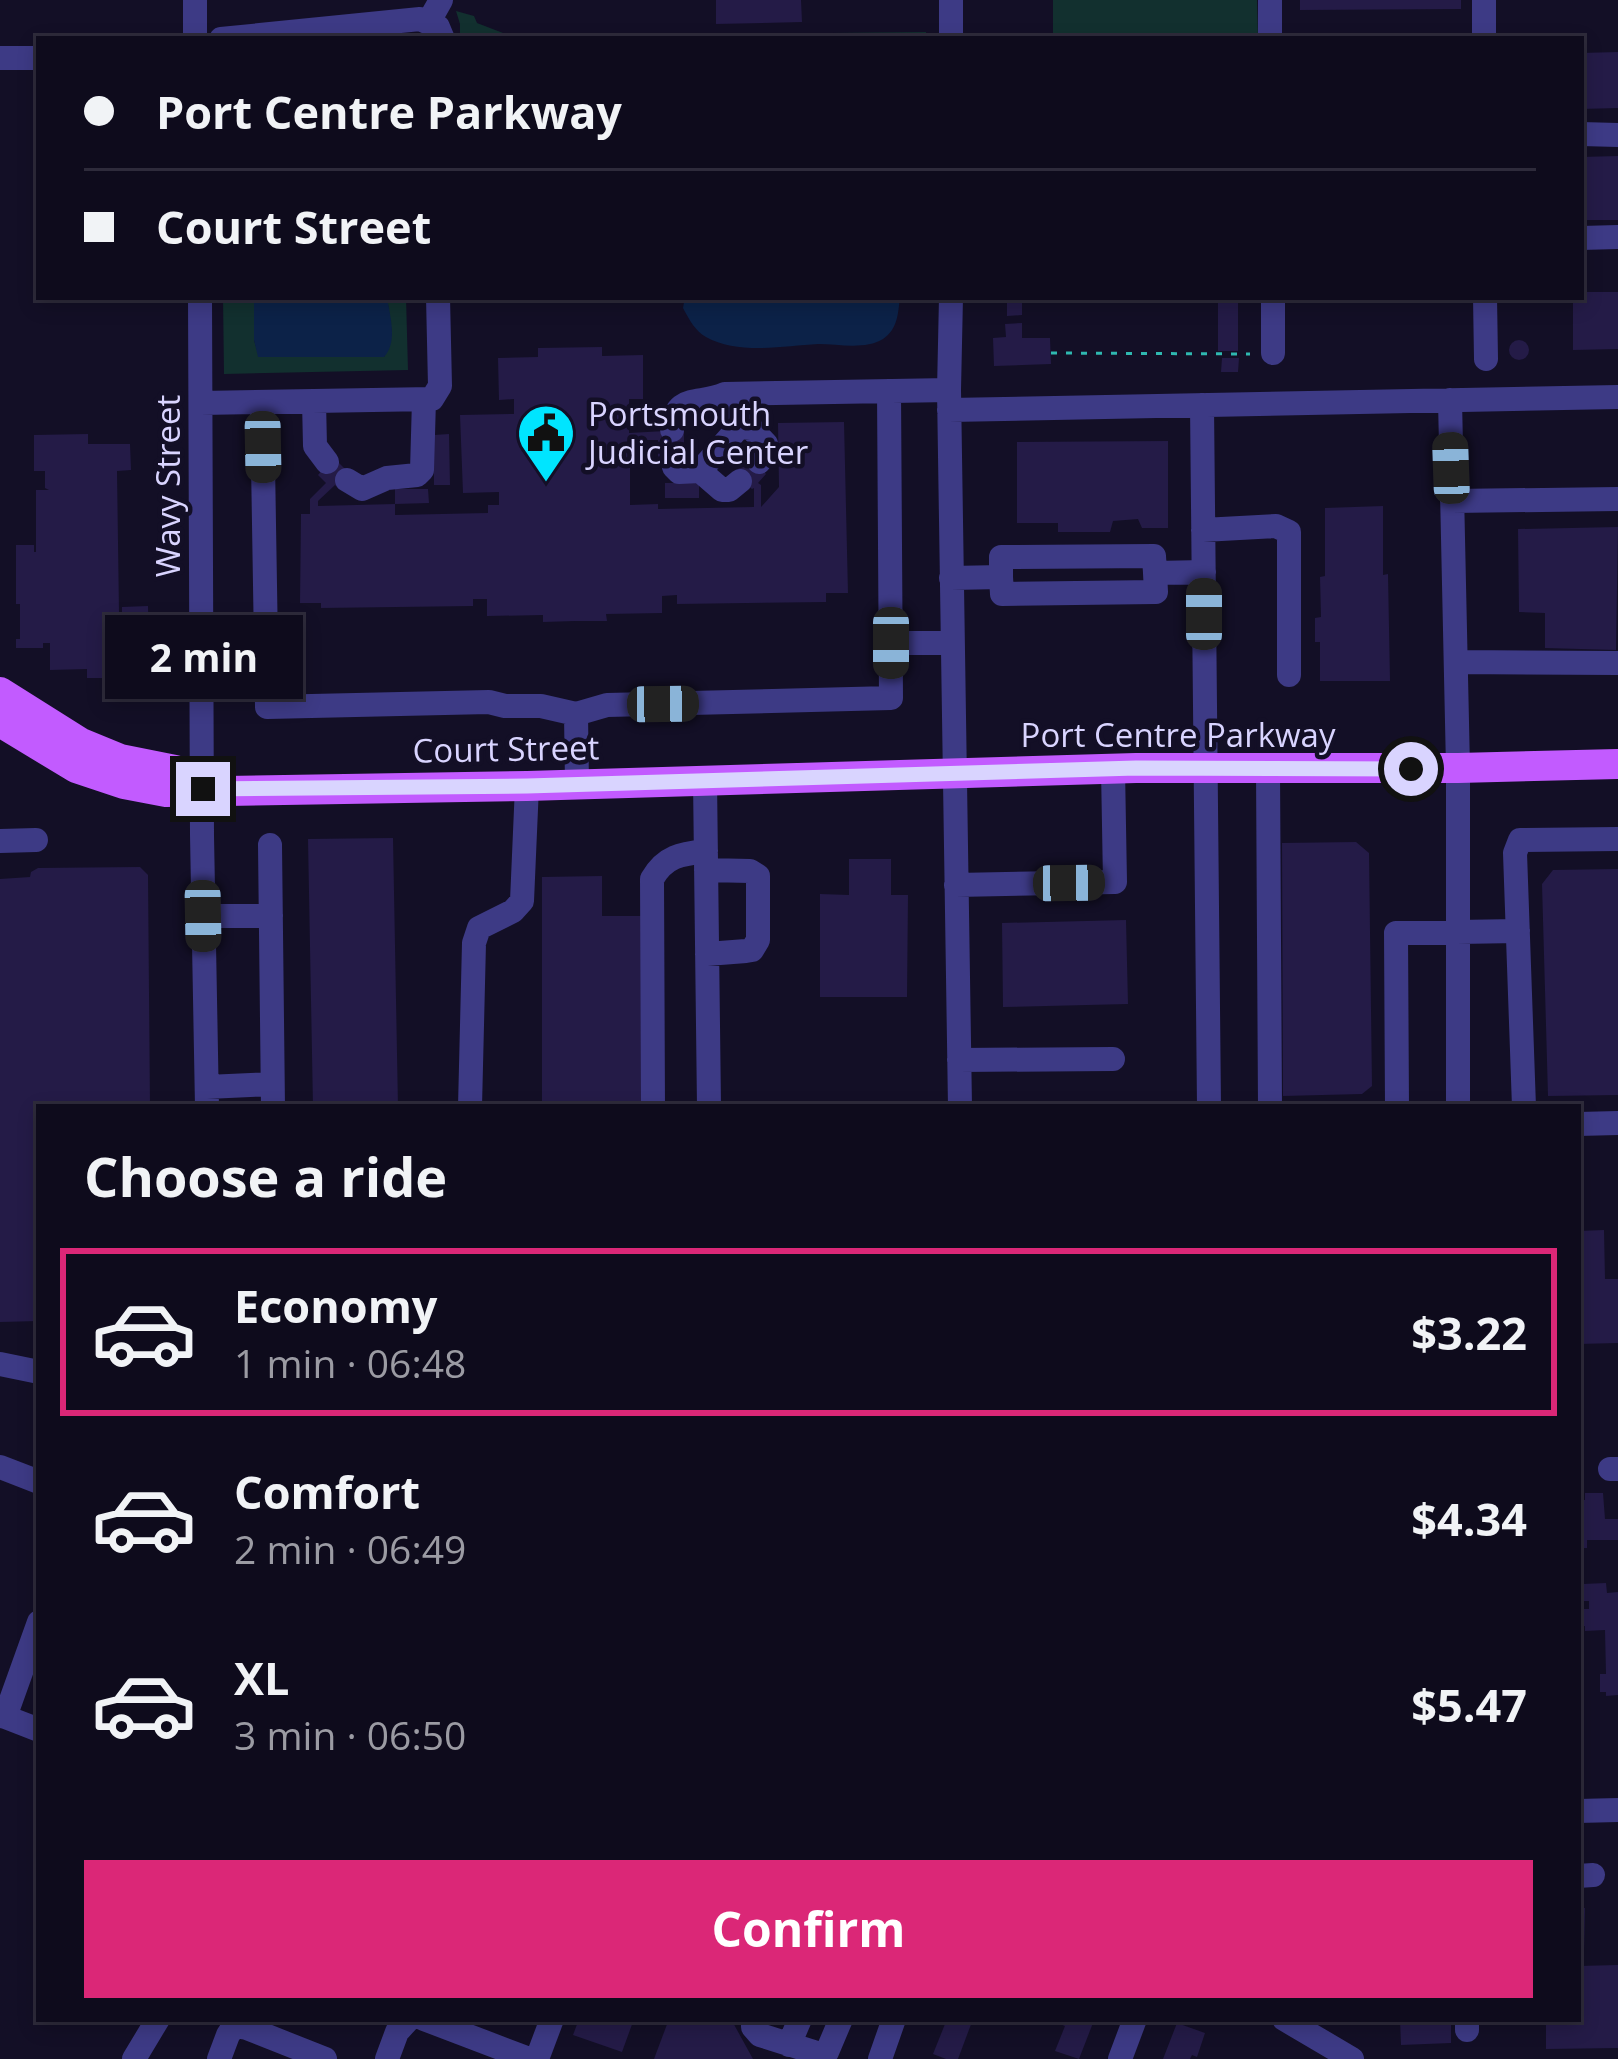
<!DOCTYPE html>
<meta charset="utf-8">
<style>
body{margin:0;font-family:"Open Sans",sans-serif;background:#1c1929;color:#f1f3f6;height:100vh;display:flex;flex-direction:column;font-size:45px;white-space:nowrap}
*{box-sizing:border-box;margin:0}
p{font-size:39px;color:#9b9ba3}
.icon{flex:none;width:66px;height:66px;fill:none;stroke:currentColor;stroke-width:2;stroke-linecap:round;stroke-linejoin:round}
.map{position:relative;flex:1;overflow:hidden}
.side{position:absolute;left:36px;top:1104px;width:1545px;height:918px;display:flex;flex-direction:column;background:#0e0b1c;border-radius:0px;box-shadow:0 6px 18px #0003,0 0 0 3px #2e2b3b}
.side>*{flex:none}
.banner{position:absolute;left:36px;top:36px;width:1548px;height:264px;border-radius:0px;box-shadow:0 6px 18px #0003,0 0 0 3px #2e2b3b;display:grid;align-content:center;height:264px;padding:0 48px;background:#0e0b1c}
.end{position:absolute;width:54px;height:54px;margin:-27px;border:15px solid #d9d4ff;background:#111;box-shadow:0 0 0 6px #111}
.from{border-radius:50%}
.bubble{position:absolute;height:84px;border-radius:0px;background:#0e0b1c;box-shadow:0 6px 18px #0003,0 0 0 3px #2e2b3b;font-size:39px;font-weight:700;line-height:84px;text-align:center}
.car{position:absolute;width:36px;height:72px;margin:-36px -18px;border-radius:15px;box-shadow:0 0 9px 3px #0007;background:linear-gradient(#222 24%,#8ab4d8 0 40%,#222 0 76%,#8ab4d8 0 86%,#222 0)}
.banner b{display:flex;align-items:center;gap:42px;height:114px;font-size:45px}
.banner b+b{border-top:3px solid #2e2b3b}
.banner i{width:30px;height:30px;background:#f1f3f6}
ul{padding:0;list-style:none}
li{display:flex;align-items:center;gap:36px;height:168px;margin:0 24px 18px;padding:0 24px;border:6px solid transparent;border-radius:0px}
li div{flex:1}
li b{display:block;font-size:45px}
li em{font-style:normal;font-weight:700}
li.active{border-color:#db2777}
li>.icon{width:108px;height:108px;stroke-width:1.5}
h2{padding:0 48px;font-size:54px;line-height:144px}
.primary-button{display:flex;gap:24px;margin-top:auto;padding:24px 48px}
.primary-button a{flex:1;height:138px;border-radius:0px;background:#db2777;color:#fff;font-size:48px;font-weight:700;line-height:138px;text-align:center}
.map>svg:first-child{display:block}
.green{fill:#12302f}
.water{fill:#0c2248}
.building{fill:#241b47}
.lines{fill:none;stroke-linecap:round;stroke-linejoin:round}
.path{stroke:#2fb8b0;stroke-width:3;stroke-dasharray:6 9;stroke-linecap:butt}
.minor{stroke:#3d3a85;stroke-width:24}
.major{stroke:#c25bff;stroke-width:30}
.route{stroke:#d9d4ff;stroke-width:15}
.labels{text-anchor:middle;stroke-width:9;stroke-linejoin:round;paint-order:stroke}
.poi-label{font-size:33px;fill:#d9d4ff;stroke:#130f26;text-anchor:start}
.street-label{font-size:33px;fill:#d9d4ff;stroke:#130f26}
</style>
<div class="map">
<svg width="1618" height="2059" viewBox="0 0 1618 2059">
<rect width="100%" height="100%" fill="#130f26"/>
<path class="green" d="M1053,0H1257L1258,39H1053Z
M456,11L474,16L477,23L503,33L530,36L926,32V39H460V24Z
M223,297H254V340L259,357H384L392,334L387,297H406L408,370L224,374Z"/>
<path class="water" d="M254,297H387C390,316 398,342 384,357H258L254,340Z
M685,297H900C898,313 898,329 883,339C865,350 839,344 818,344C783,346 738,355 706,337C695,331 689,319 683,308Z"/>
<path class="building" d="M716,0H801L802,22L716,24Z
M1300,0H1461V9L1300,10Z
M1618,52V108L1581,109V53Z
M1618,156V220H1584V212H1581V157Z
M1581,292H1618V349L1573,350V297H1581Z
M993,297H1053V302H1022V315L1007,316V303H993Z
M1218,297H1238V351H1218Z
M1022,323V338H1050L1051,364L994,366L993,338L1006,337L1005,324Z
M1509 350a10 10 0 1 1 20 0a10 10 0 1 1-20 0Z
M602,347V356L643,355V399H629V433L684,430V458H658V440H630V505L658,504V509L754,507V488L752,489L733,474L752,455L766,474L758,483L761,485V507L779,487L778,423L844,422L848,593H826V602L677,604V595L662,596V613L606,614L607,621H575L543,622V615L487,616V599H473V606L321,608V603H300L301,514H310V499L326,483L318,475L333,457L352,476L339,489L335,485L318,501V506L395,504V515L488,513V505H499V492L463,493L460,415L514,414V399L499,400L498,358L538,357V348Z
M1222,358H1239L1238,372H1221Z
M88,434V444H130L131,470L117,471L119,612H122V607L148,606L149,649H123L122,620H113L111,678H87V669L50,670V643H43V648H16V639H20V604H16V545H34V552H36V490H49L45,488V471H34V435Z
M449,434L450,485H434V435Z
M1168,441V528H1142L1138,519L1113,521L1110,532H1058V523H1017V442Z
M665,483H699V498H665Z
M395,489H428L429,503L395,504Z
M1383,506V575L1388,574L1390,681H1320V642H1315V618L1321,617L1320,577L1325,576V508Z
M1618,527L1616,650L1545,648V613L1519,612L1518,529Z
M393,838L398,1107H313L308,839Z
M1356,842L1369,853L1372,1086L1362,1094L1283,1096L1282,843Z
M849,859H891V895H908L907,997H820V894L849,895Z
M140,867L148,875L150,1107H39V1321L0,1322V879L30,877L31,872L38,868Z
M1618,869V1095L1548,1096L1542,884L1553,870Z
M602,876V916H644V1107H542V877Z
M1126,920L1128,1004L1003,1007L1002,923Z
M1604,1230L1605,1279H1618V1343L1578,1344V1231Z
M1585,1493H1603L1605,1519H1618V1540H1587V1548H1578V1500H1585Z
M1606,1583L1607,1593L1618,1592V1695L1606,1696V1692H1600V1674H1606L1605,1630L1585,1631V1626L1578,1627V1609H1589V1601H1584L1583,1584Z
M1578,1908H1585L1584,1950H1578Z
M1618,1965V2048L1546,2049V2019H1578V1966Z
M579,2019H634L622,2052L573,2035Z
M669,2019H731L753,2059H654Z
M947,2019H973L958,2059H946L933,2054Z
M1059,2019H1083L1093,2023L1079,2059L1055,2051L1065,2026L1057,2023Z
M1400,2019H1451V2043L1401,2045Z
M1177,2023L1205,2033L1197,2057L1192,2055L1190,2059H1163Z"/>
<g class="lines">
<path class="path" d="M1051,353L1250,354"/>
<path class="minor" d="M195,0V39
M951,0V39
M1484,0V39
M428,23L441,0
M221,39L420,19L438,27L443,39
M1270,39V0
M0,58H39
M1581,134L1618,135
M1581,238L1618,237
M200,297L202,835L207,1107
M951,297L949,390L960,1107
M1485,297L1486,359
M1273,353V297
M1450,400L1458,768V1107
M314,401L315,446L327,462
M262,402L267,707L489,702L505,706H541L576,714L607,705L891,698L889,391
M201,403L432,399L440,386L438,297
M1202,405L1209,1107
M949,410L1618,397
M739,427L751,428L766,444V451L759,462
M672,430C675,392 699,406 725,394L949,390
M672,458L674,467L679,472L700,471L739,427L740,394
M700,471L722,490H729L740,481
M347,480L362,489L387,478L417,475L422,470L424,400
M1452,501L1618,499
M1203,530L1276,526L1289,532V675
M1001,577V557L1154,556L1155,573
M951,578L1001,577L1002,594L1156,592L1155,573L1204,572
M891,643H952
M201,657L266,656
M1456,662L1618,663
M576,714L577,784
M1268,770L1270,1107
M705,780L709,1107
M0,841L36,840
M270,845L273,1107
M706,870L750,871L758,876V940L752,950L746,951L707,954
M956,885L1115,882L1113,769
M203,916H271
M959,1060L1113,1059
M207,1087L272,1084
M470,1107L474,943L479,928L513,911L522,901L527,786
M653,1107L652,879C665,856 681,854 706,851
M1397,1107L1396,933L1518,931
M1524,1107L1515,853L1520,840L1618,839
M1578,1124L1618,1123
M0,1364L39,1372
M0,1467L39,1482
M1610,1469H1618
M0,1715L39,1730
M5,1717L39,1622
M1578,1811L1618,1810
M1578,1876L1593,1875
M424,2019L529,2059
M753,2019V2027L760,2035L823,2055L827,2052L841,2019
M1284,2019L1352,2059
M1467,2019V2030
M789,2045L800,2019
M134,2059L158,2019
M219,2059L228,2035L234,2026L247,2028L325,2059
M387,2059L397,2032L409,2019
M537,2059L552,2019
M880,2059L894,2019
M1120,2059L1135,2019"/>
<path class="major" d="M0,692L81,743L120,759L175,770L204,789
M0,722L76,768L124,784L166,792L527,786L1136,768H1458L1618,764"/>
</g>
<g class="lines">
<path class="route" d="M203,789L527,786L1136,768L1411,769"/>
</g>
<defs>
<symbol id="civic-pin" viewBox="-11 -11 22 30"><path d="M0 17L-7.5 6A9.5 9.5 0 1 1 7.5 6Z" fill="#00e5ff" stroke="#130f26"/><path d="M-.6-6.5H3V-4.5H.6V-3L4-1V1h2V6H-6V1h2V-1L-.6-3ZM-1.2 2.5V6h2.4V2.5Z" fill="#111"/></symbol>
</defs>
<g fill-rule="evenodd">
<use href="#civic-pin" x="513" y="400" width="66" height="90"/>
</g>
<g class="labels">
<g class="poi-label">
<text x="588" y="426">Portsmouth<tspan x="588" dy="38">Judicial Center</tspan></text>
</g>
<g class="street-label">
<text transform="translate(168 486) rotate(-90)" y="12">Wavy Street</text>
<text x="1178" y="747">Port Centre Parkway</text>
<text transform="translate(506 749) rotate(-1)" y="12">Court Street</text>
</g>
</g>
</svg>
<i class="end from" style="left:1411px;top:769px"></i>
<i class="end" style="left:203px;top:789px"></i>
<div class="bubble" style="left:105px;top:615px;width:198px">2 min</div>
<i class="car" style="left:263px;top:447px;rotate:179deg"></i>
<i class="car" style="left:1451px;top:468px;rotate:358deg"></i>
<i class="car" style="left:1204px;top:614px;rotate:0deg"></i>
<i class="car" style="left:891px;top:643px;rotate:180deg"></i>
<i class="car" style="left:663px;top:704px;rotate:89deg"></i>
<i class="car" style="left:1069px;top:883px;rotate:89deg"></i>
<i class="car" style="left:203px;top:916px;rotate:179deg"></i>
<div class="banner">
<b><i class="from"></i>Port Centre Parkway</b>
<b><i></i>Court Street</b>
</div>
<section class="side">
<h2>Choose a ride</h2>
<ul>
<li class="active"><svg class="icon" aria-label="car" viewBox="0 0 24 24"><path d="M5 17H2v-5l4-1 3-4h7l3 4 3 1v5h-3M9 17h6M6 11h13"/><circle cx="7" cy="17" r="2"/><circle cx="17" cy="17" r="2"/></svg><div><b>Economy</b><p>1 min · 06:48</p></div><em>$3.22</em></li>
<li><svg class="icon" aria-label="car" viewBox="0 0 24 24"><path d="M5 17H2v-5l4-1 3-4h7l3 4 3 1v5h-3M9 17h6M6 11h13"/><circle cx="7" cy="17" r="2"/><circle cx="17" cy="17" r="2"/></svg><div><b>Comfort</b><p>2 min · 06:49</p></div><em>$4.34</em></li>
<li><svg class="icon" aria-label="car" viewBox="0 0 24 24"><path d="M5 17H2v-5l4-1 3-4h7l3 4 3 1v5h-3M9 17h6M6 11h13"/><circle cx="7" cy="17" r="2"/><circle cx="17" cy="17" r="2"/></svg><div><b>XL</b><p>3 min · 06:50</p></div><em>$5.47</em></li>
</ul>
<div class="primary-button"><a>Confirm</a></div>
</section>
</div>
